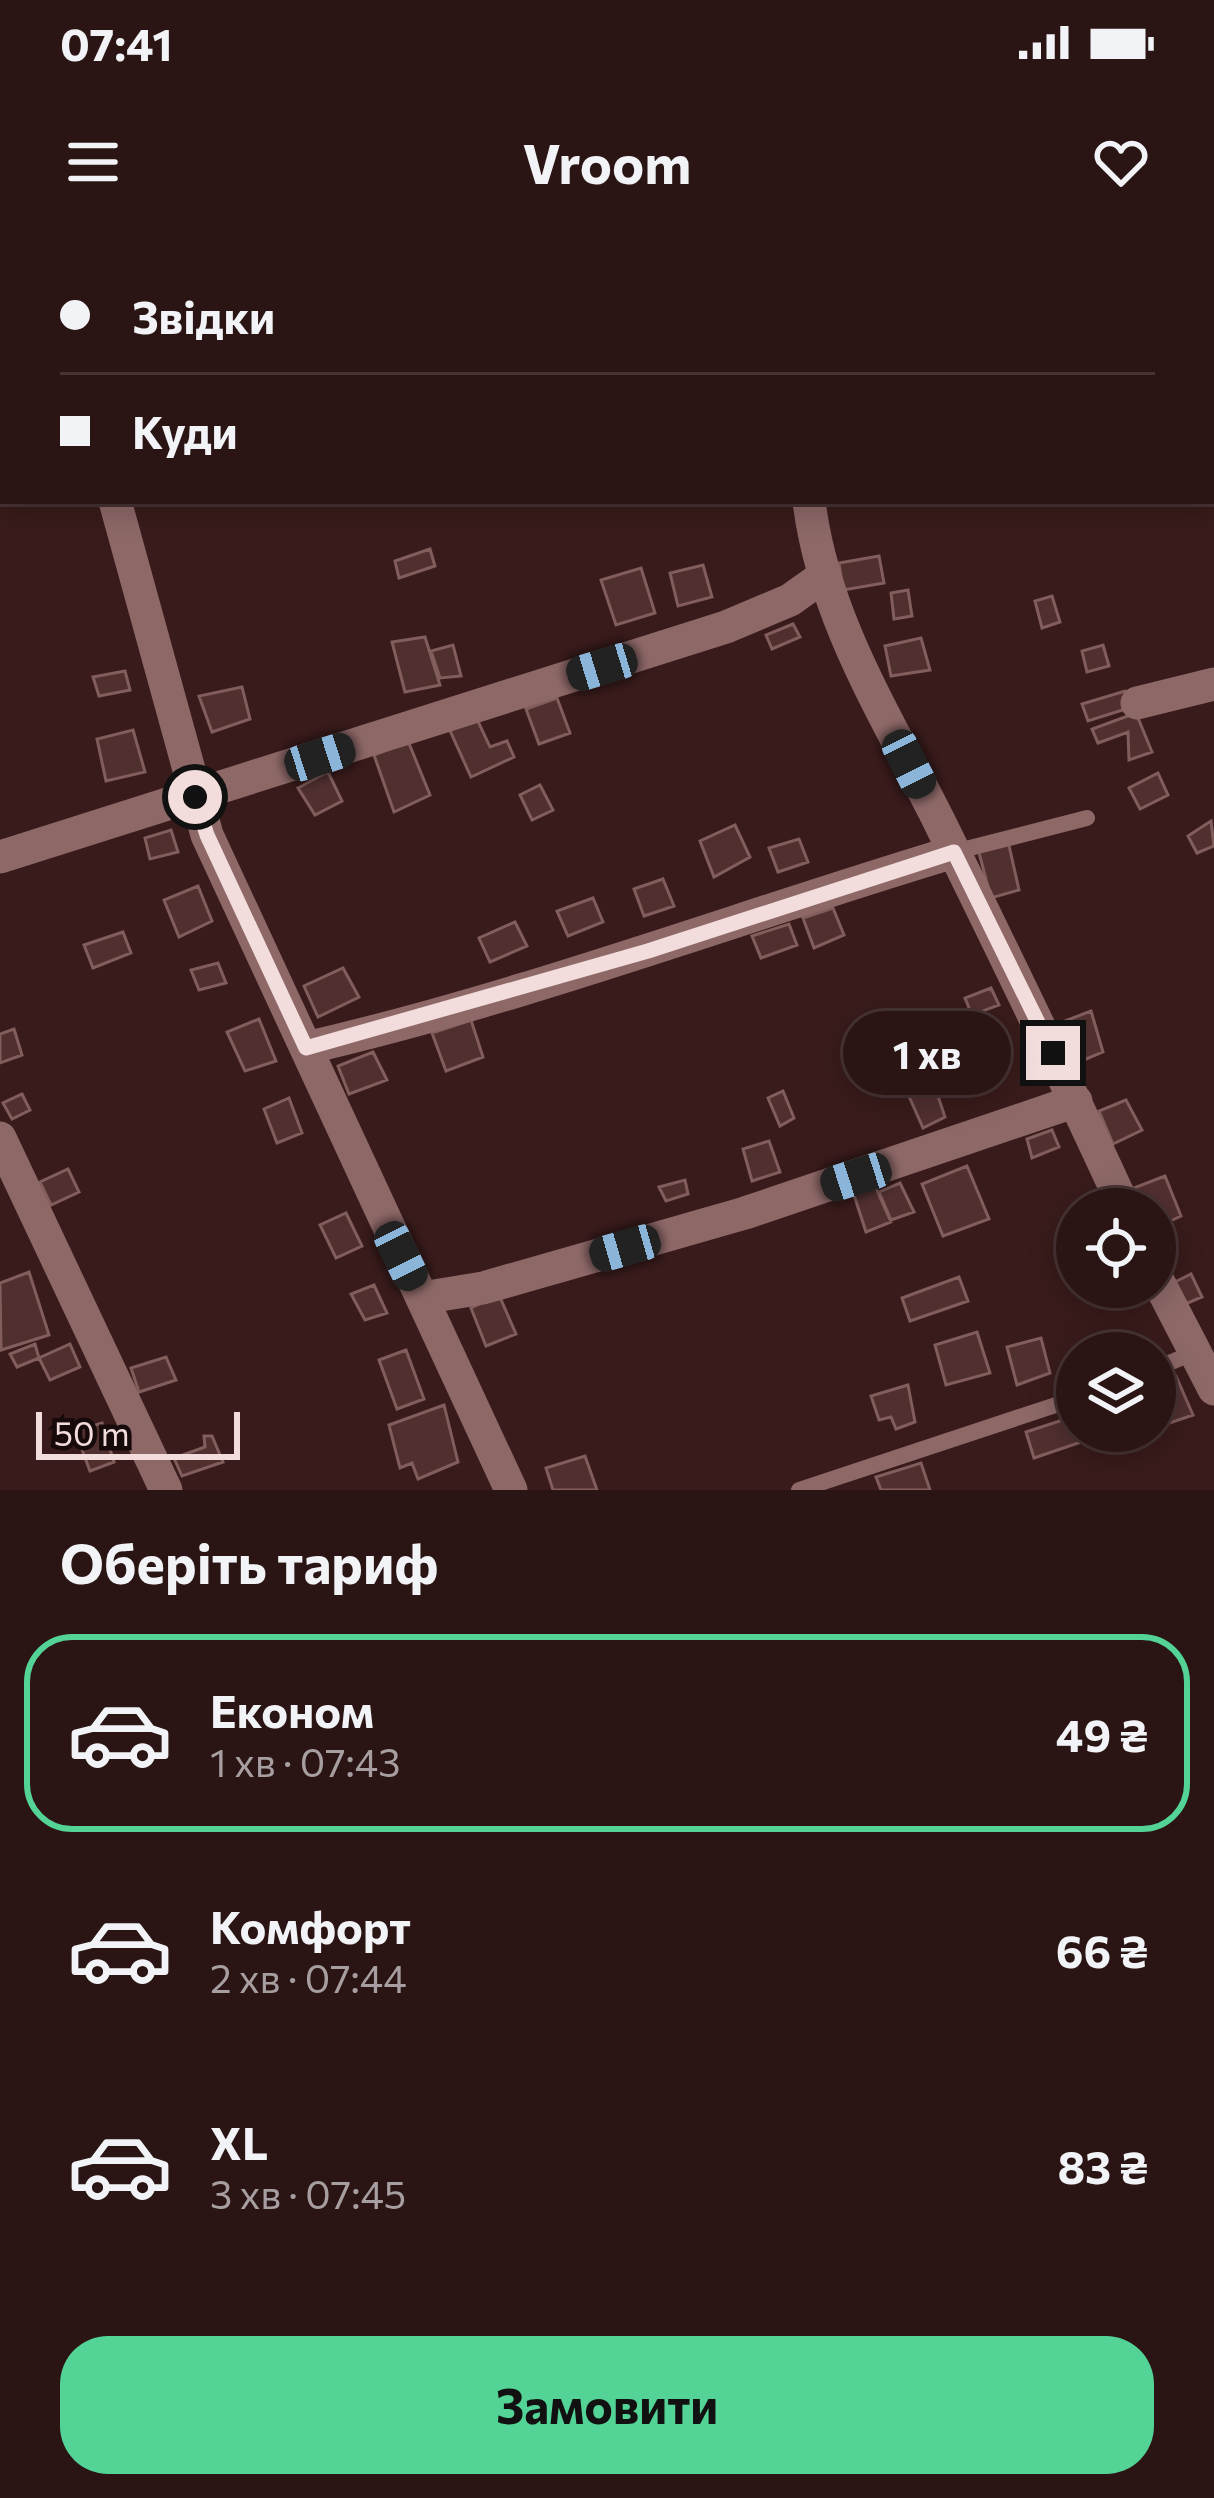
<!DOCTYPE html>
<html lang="uk">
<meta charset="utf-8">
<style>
body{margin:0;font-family:Commissioner,sans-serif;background:#331d1d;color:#f1f3f6;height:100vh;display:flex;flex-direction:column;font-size:45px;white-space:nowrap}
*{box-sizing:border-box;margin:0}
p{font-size:39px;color:#a69ea0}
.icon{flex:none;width:66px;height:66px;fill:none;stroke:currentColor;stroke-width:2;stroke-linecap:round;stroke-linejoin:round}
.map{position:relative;height:1250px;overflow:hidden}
.drawer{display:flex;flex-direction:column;background:#2b1414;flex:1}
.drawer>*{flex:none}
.guide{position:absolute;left:0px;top:0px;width:1215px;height:264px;box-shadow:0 6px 30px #0003,0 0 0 3px #473334;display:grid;align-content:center;height:264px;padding:0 60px;background:#2b1414}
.fabs{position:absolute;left:1056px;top:948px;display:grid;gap:24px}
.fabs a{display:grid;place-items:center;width:120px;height:120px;border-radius:50%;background:#2b1414;box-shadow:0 6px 30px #0003,0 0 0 3px #473334;font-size:60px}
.scale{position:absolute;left:36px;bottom:30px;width:204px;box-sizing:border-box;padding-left:12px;border:6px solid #f2dddc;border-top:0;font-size:33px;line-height:42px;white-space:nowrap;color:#f2dddc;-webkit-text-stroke:9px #170a0a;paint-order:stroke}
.end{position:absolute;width:54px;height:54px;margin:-27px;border:15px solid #f2dddc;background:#111;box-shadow:0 0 0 6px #111}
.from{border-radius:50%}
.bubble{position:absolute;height:84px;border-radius:42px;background:#2b1414;box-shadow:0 6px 30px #0003,0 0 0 3px #473334;font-size:39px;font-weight:700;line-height:84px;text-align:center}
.car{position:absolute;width:36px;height:72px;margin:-36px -18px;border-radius:15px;box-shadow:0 0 9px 3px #0007;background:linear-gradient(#222 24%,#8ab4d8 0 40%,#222 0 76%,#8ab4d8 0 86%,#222 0)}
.guide b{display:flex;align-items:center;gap:42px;height:114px;font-size:45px}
.guide b+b{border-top:3px solid #473334}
.guide i{width:30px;height:30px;background:#f1f3f6}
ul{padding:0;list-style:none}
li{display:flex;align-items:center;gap:36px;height:198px;margin:0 24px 18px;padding:0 36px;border:6px solid transparent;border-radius:48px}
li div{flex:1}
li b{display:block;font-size:45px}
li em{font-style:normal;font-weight:700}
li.active{border-color:#53d396}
li>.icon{width:108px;height:108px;stroke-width:1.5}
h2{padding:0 60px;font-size:54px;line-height:144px}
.primary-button{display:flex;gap:24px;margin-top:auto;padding:24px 60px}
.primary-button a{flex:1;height:138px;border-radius:48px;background:#53d396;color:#111;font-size:48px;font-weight:700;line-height:138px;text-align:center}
.status{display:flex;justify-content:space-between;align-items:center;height:84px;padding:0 60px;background:#2b1414;direction:ltr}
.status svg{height:33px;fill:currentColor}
header{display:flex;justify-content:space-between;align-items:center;height:156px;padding:0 60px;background:#2b1414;font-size:54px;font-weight:700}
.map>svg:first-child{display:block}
.building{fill:#502f2f;stroke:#815d5c;stroke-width:3}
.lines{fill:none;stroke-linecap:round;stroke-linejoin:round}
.lane{stroke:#8d6867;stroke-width:16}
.street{stroke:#8d6867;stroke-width:33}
.route{stroke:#f2dddc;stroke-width:15}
</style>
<div class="status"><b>07:41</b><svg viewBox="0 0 49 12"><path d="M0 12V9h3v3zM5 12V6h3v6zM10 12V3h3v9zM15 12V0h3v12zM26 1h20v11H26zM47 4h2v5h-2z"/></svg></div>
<header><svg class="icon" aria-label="menu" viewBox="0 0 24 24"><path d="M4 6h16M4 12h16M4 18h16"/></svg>Vroom<svg class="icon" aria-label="heart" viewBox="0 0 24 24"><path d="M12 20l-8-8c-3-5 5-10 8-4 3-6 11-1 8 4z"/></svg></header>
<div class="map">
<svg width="1214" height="1250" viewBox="0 0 1214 1250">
<rect width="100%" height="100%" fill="#391b1b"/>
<path class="building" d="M430,309L435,326L399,338L395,321Z
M879,316L884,343L843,350L839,323Z
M703,325L712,357L678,366L670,333Z
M641,328L655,373L616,385L601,340Z
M908,350L912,376L894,379L891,353Z
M1052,356L1060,382L1042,388L1035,361Z
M793,384L800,397L772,409L766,395Z
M425,397L440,445L405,452L392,402Z
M921,398L930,430L891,436L885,406Z
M453,405L461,436L440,438L431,411Z
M1103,405L1109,426L1087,432L1082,411Z
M125,431L130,450L99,456L93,437Z
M242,447L250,479L212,492L199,456Z
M1125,451L1132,467L1088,481L1082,464Z
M557,458L570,493L539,504L526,469Z
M474,473L490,507L507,501L514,517L471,537L447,484Z
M1136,473L1152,512L1129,520L1128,492L1098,503L1092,489Z
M133,490L145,532L106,541L97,499Z
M408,501L430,555L394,572L374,515Z
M328,532L342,561L315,575L298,548Z
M1158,533L1168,555L1140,569L1129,548Z
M540,545L553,570L532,580L520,555Z
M1211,581L1214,606L1197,613L1188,596Z
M735,585L750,617L714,637L700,601Z
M171,590L178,612L150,619L145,598Z
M799,599L808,622L778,632L769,608Z
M1008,601L1019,650L991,658L978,609Z
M663,639L674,666L644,676L634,649Z
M198,646L212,681L179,697L164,660Z
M593,658L603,682L568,696L557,671Z
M833,668L844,695L814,708L803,678Z
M515,682L527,706L490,722L479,698Z
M789,684L797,705L761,718L752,696Z
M123,692L131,713L93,728L84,705Z
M218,723L226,743L199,750L191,730Z
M343,728L359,757L318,777L304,746Z
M991,748L999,765L972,775L965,758Z
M1091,771L1103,812L1065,828L1052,786Z
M259,779L276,821L245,831L227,792Z
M471,780L483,817L446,831L432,793Z
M14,789L22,815L0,823V794Z
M373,812L387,840L349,854L338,826Z
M931,835L945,877L923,888L904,845Z
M783,851L794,878L780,886L768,858Z
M22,854L30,870L12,879L3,863Z
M289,858L302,893L277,903L264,869Z
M1126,860L1142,890L1113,904L1099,871Z
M1052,890L1059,907L1032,918L1027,899Z
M769,901L780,932L752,941L743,909Z
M967,926L989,979L943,996L922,944Z
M68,929L79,952L51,965L40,942Z
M1165,936L1181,976L1155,988V969H1140L1131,949Z
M685,940L688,954L666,961L659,947Z
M900,943L914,972L891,980L879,952Z
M875,946L891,982L866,992L853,952Z
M346,973L362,1006L336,1018L320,985Z
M29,1032L49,1095L1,1110L0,1043Z
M1191,1034L1202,1057L1183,1065L1173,1043Z
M959,1037L968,1061L910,1081L902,1058Z
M374,1045L387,1073L365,1080L351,1054Z
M499,1055L516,1094L486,1106L471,1068Z
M977,1092L990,1133L946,1145L935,1105Z
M1041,1098L1050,1133L1017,1145L1007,1107Z
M35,1104L39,1118L17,1127L10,1114Z
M70,1104L80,1127L50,1140L39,1118Z
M406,1110L424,1159L397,1169L379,1120Z
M166,1117L176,1140L139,1152L131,1128Z
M1176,1136L1193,1175L1155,1188V1144Z
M908,1145L915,1182L896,1189L891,1177L879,1180L871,1156Z
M444,1165L458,1222L418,1239L412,1223L400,1228L389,1185Z
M1072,1177L1081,1202L1034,1218L1026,1192Z
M102,1183L114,1222L90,1231L75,1191Z
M204,1196H212L223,1222L182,1236L174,1218L205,1207Z
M585,1216L597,1250H553L546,1228Z
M921,1223L930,1250H881L876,1237Z"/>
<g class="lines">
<path class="lane" d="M954,612L1087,578
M1155,1129L1195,1112
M799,1250L1077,1158"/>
<path class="street" d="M513,0V3
M778,0V3
M1075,0V3
M42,3L51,0
M1212,147H1214
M115,261L207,595L511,1250
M809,261C823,378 887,477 939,581C1002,709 1065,838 1125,969
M1137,463L1214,444
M0,617L726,387L790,360L821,338
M306,808C526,757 738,677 954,612
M0,898L166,1250
M1155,1035L1214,1149
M422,1058L483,1048L745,973L1076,861"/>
</g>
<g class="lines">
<path class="route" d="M195,557L207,595L306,808L648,711L954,612L1053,813"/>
</g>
</svg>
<div class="fabs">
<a><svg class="icon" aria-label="locate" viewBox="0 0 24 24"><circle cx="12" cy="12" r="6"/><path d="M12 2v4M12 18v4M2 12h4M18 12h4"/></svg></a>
<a><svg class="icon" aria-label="layers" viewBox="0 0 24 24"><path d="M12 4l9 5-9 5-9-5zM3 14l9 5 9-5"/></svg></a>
</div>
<div class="scale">50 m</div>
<i class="end from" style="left:195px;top:557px"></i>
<i class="end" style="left:1053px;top:813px"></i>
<div class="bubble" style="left:843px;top:771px;width:168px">1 хв</div>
<i class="car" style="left:602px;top:427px;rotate:253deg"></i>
<i class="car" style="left:320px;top:517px;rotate:72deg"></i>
<i class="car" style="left:909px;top:524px;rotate:153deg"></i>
<i class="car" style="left:856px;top:937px;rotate:252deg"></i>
<i class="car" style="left:625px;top:1008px;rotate:254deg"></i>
<i class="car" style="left:401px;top:1016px;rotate:154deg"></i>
<div class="guide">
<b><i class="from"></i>Звідки</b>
<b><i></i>Куди</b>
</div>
</div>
<section class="drawer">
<h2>Оберіть тариф</h2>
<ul>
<li class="active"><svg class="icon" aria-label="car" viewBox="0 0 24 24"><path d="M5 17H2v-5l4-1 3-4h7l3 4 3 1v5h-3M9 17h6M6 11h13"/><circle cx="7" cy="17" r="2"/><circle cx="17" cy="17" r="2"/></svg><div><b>Економ</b><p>1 хв · 07:43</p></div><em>49 ₴</em></li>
<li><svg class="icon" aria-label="car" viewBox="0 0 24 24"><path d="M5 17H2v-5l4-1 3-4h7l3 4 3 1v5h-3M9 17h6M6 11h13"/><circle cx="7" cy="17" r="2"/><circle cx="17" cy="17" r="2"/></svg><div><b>Комфорт</b><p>2 хв · 07:44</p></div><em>66 ₴</em></li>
<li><svg class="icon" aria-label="car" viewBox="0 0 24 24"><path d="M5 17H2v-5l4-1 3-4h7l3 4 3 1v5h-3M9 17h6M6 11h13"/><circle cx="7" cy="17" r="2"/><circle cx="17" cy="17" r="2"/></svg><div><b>XL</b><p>3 хв · 07:45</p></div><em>83 ₴</em></li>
</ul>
<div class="primary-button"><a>Замовити</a></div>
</section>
